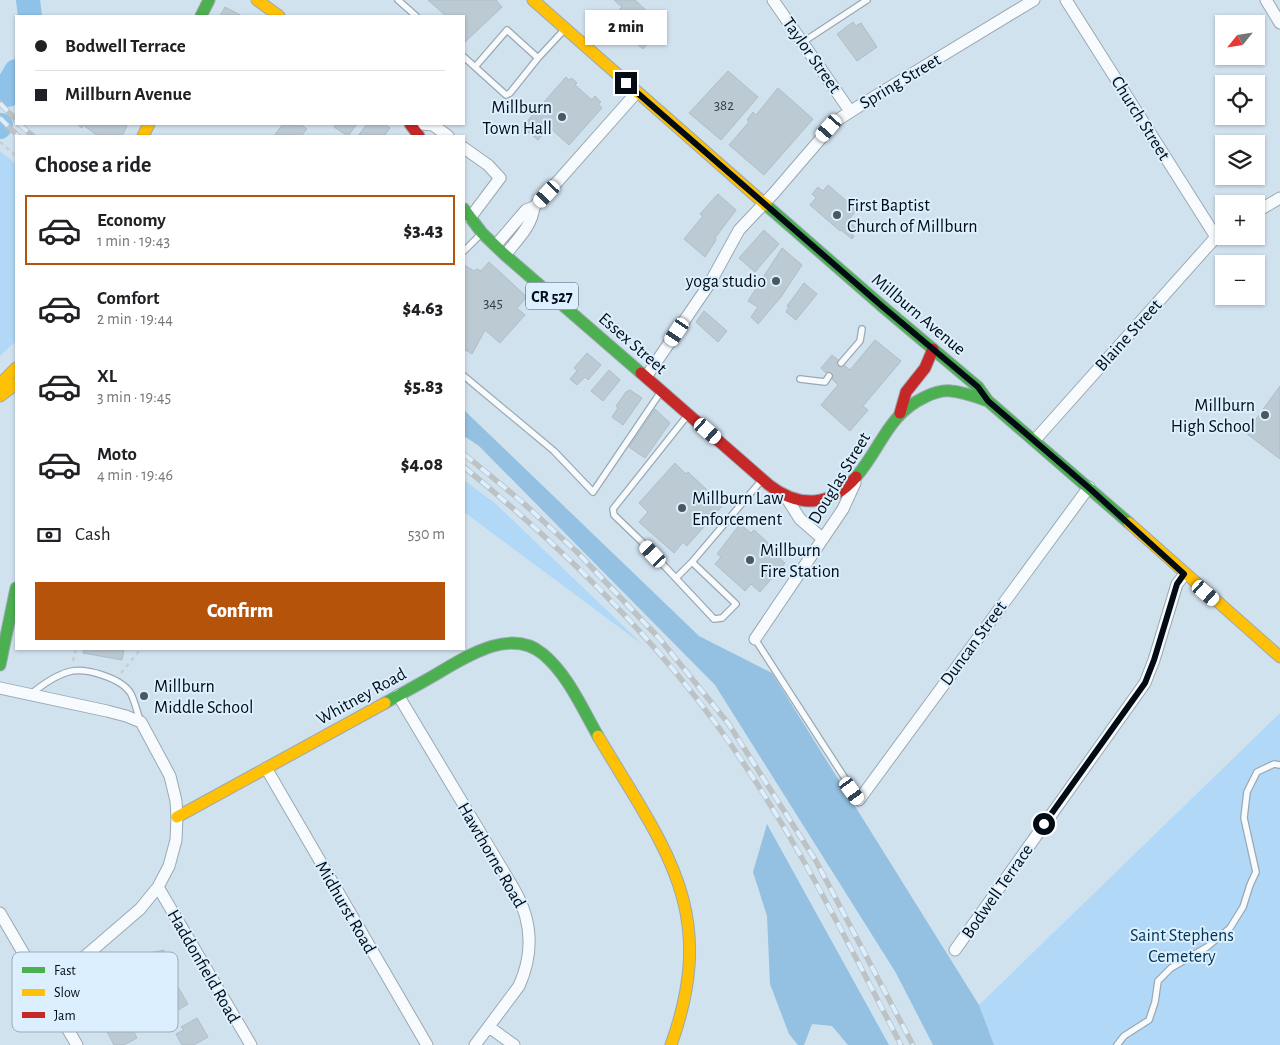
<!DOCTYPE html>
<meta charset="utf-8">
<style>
body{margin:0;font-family:"Alegreya Sans",sans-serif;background:#f2f2f2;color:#202124;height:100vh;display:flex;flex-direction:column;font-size:19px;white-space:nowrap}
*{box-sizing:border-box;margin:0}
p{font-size:16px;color:#757577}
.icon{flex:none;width:28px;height:28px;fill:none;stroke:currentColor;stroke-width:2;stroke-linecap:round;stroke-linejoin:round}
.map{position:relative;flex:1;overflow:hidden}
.sheet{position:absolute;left:15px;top:135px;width:450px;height:515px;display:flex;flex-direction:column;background:#fff;border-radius:0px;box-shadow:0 1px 4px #0004}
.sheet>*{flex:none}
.top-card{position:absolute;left:15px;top:15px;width:450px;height:110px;border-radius:0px;box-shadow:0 1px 4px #0004;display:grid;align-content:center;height:110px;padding:0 20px;background:#fff}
.needle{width:32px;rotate:240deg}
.buttons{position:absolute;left:1215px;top:15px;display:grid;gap:10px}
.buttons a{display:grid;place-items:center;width:50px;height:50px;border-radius:0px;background:#fff;box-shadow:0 1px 4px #0004;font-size:25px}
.end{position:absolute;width:22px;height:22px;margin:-11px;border:6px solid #030c15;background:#fff;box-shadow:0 0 0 2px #fff}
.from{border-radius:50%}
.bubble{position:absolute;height:35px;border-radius:0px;background:#fff;box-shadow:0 1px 4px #0004;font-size:16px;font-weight:800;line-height:35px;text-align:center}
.car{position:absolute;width:15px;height:30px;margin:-15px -8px;border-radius:6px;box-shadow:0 0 4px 1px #0007;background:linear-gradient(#fff 24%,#345 0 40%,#fff 0 76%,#345 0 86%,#fff 0)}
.top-card b{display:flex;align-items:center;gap:18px;height:48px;font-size:19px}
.top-card b+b{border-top:1px solid #e0e0e0}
.top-card i{width:12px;height:12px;background:#202124}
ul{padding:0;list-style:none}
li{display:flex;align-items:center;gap:15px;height:70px;margin:0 10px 8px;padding:0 10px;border:2px solid transparent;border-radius:0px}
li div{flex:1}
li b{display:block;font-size:19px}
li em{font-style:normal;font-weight:800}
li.selected{border-color:#b45309}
li>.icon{width:45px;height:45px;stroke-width:1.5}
h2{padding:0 20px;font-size:22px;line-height:60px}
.pay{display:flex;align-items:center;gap:12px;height:55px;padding:0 20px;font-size:19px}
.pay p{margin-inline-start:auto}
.action{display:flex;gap:10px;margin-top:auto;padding:10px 20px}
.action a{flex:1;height:58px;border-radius:0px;background:#b45309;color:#fff;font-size:20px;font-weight:800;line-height:58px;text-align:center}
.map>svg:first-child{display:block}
.green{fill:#b1d8f6}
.forest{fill:#94c0e1}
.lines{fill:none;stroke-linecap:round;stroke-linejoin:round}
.river{stroke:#8fc2e9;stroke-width:24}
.building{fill:#bccad4;stroke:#afbdc7}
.lane-casing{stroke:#9ba8b1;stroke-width:8}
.street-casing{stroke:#9ba8b1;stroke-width:13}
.fast-casing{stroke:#9ba8b1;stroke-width:13}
.slow-casing{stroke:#9ba8b1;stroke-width:13}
.jam-casing{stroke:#9ba8b1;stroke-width:13}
.path{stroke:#cacfd3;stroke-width:2.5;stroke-dasharray:4 4;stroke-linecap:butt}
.lane{stroke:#f8fbfd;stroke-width:5.5}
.street{stroke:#f8fbfd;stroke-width:11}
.fast{stroke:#4caf50;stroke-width:11}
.slow{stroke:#ffc107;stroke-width:11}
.jam{stroke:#c62828;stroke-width:11}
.rail-casing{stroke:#bdc2c5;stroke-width:5.5}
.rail{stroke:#dceffe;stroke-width:4;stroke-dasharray:11;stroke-linecap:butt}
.route{stroke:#030c15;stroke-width:6}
.poi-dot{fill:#4b5761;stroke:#dceffe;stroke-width:2}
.labels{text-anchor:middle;stroke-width:4;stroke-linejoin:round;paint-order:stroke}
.number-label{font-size:15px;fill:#333e47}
.shield{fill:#dceffe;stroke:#44505b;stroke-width:1}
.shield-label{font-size:16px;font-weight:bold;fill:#030c15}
.street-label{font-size:18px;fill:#030c15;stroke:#dceffe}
.poi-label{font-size:18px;fill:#030c15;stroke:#dceffe;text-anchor:start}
.park-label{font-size:18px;fill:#003555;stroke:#dceffe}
.key{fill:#dceffe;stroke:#9babb8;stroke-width:1}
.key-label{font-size:14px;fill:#030c15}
</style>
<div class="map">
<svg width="1280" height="1045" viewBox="0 0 1280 1045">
<rect width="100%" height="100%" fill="#d1e2ef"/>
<path class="green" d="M0,151L16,164V341L0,356Z
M464,480L496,504L643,645L464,512Z
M1280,713V1045H994L979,1005Z"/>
<path class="forest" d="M464,410L699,636L772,673L979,1005L994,1045H933L896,973L715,685L479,446L464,436Z
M767,824L889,1045H848L832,1026L812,1024L804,1045H798L789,1034L770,984L767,916L753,872Z"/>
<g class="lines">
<path class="river" d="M28,0L30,16
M8,95L9,83L16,71
M0,127L1,125"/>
</g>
<path class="building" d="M428,0H496L502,7L464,43V16H446Z
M614,0H635L663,26L643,49L630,38L628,39L609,20L622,7Z
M225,7L242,16H220Z
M853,22L856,26L861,23L877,47L857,61L837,34Z
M728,71L758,97L721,140L689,113Z
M566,77L569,80L572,78L577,83L575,85L592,100L595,96L601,102L598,104L602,108L569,145L549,127L538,140L522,127Z
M778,88L813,119L764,175L729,145L749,122L747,120L753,112L756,115Z
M77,124H121L127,126L122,136H98L83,125L82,128Z
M283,124H300L307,129L301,136H274Z
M336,124H357L348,136L334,127Z
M367,124H385L390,128L384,136H358Z
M828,185L857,210L848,220L857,229L852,235L854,236L852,239L841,230L840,231L810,205L816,198L812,194L818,187L823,191Z
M718,194L736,210L715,238L716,240L705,257L684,239L703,216L700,214Z
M764,230L779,244L755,272L739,258Z
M782,248L802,265L781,297L758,324L751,317L758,307L748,301Z
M489,262L527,297L517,308L525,315L500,343L485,330L472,354L464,349V265L474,271L477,269L481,271Z
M804,283L817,294L796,320L786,312L789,307L787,306Z
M704,311L727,331L718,342L696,322Z
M875,340L901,361L863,406L868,410L850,431L821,405L838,385L821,368L832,355L850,370Z
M587,353L601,365L588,380L585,377L577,385L570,379L577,371L574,368Z
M609,370L620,380L603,401L591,391Z
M1280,386V459L1246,433Z
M630,390L642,398L623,425L612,417L618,408L616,406L626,392Z
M655,409L670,423L645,458L629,447Z
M675,463L686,474L688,472L723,505L687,546L683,542L674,553L639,522L648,512L639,503Z
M740,524L751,533L754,530L776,550L774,553L785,563L760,592L751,584L745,591L715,564L721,557L717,554Z
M84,649H124L122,660L83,653Z
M164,950L168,970L138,977L136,966L147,964L145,954Z
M178,987L188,1004L172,1014L162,997Z
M118,1018L126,1031L132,1028L137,1038L124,1045H114L104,1026Z
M197,1018L208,1037L194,1045H182L176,1034L184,1030L181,1027Z"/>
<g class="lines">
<defs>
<path id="lane" d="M398,0L416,16
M803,42L867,0
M464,57L475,67L507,30L538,58L510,93L506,95L475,67
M538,58L564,30
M464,251L480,235
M841,363L860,341L862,329
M464,376L554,451L593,492L660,393
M800,379L825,382L829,376
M687,416L613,509L614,515L641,541L714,619L722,618L736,604L692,562
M676,578L692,562L761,481
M755,639L859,800
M31,694C42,685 54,676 68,672C85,667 122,678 131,694C135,702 137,712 140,720
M1117,1045L1124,1036L1149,1020L1155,1002L1158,981L1171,968L1207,947L1230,928L1243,907L1250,885L1256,872L1244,818L1247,792L1257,772L1274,764L1280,765"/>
<path id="street" d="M773,0L850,111
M1066,0L1216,237
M1266,0L1280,23
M422,124L433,125L448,136
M464,148L488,165L500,178L470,218
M1256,212L1280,198
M496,245L526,210L534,207L559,180L637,92
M505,255C517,240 532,226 534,207
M646,377L710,283L739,230L774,193L829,129L839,119L864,103L1034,0
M1034,441L1216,237L1224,232
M786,497L800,519L823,539
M755,639L843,509L855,483
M0,688L107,711L126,716L141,722L170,776L176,801L177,817L176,840L169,866L158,887L140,909L46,990
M398,695L514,889C532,920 534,953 519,986L475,1045
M266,768L427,1045
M859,800L1089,487
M158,887L251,1045
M0,913L77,1045
M955,950L1145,683L1154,660L1177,584L1185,574
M489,1027L514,1045"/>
<path id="fast" d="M201,16L209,0
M766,205L883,307L978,387L988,401L1129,523
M464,209L482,233L505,255L641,373
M856,477C881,448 888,414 925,397C933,393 942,390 951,391C964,392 976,397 988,401
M0,665L16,588
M385,703C399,695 414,687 428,679C460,661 508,625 543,654C568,675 582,708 598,736"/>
<path id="slow" d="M257,0L279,16
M533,0L766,205
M143,136L149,124
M0,384L16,368
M0,396L16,384
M1129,523L1280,657
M598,736C664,848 720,909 671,1045
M177,817L385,703"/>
<path id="jam" d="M410,124L419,136
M641,373L769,485C799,508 830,507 856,477
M900,413L906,392L925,368L933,349"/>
</defs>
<use href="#lane" class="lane-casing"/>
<use href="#street" class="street-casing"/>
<use href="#fast" class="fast-casing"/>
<use href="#slow" class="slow-casing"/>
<use href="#jam" class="jam-casing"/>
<path class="path" d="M0,142L16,156
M73,661L76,649
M121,673L140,650"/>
<use href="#lane" class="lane"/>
<use href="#street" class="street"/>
<use href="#fast" class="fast"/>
<use href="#slow" class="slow"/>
<use href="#jam" class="jam"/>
<defs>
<path id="rail" d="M0,103L16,120
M0,118L18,136
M19,124L33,136
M464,454L521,501L577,552L659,638L728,723L816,861L913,1045
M464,467C558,544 647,629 719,728C791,827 845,937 901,1045"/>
</defs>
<use href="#rail" class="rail-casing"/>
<use href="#rail" class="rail"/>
</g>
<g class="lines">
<path class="route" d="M626,83L883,307L978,387L988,401L1088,487L1184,574L1177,584L1154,660L1145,683L1044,824"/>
</g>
<g class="poi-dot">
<circle cx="562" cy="117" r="5"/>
<circle cx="837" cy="215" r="5"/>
<circle cx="776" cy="281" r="5"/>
<circle cx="1265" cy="415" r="5"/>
<circle cx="682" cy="508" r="5"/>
<circle cx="750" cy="560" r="5"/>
<circle cx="144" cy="696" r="5"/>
</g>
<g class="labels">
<g class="number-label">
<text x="724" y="110">382</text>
<text x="493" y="308">345</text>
</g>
<rect class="shield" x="526" y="282.5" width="52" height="27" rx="4"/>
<g class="shield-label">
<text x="552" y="302">CR 527</text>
</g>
<g class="street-label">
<text transform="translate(812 55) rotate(55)" y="6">Taylor Street</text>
<text transform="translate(900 81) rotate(-31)" y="6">Spring Street</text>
<text transform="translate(1141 118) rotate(58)" y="6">Church Street</text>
<text transform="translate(919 314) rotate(40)" y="6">Millburn Avenue</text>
<text transform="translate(1128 335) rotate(-48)" y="6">Blaine Street</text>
<text transform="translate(633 343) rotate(41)" y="6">Essex Street</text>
<text transform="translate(839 478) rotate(-59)" y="6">Douglas Street</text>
<text transform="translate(973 643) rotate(-54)" y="6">Duncan Street</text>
<text transform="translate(361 696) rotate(-29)" y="6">Whitney Road</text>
<text transform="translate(492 855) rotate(60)" y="6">Hawthorne Road</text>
<text transform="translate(997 891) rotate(-55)" y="6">Bodwell Terrace</text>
<text transform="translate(346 907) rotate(60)" y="6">Midhurst Road</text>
<text transform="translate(204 966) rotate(60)" y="6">Haddonfield Road</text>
</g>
<g class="poi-label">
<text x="552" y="113" text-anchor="end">Millburn<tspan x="552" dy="21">Town Hall</tspan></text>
<text x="847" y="211">First Baptist<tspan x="847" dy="21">Church of Millburn</tspan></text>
<text x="766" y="287" text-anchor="end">yoga studio</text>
<text x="1255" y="411" text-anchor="end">Millburn<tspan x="1255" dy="21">High School</tspan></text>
<text x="692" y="504">Millburn Law<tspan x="692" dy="21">Enforcement</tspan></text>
<text x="760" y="556">Millburn<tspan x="760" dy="21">Fire Station</tspan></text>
<text x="154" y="692">Millburn<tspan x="154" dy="21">Middle School</tspan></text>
</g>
<g class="park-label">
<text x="1182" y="941">Saint Stephens<tspan x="1182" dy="21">Cemetery</tspan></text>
</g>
</g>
<rect x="12" y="952" width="166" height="80" rx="8" class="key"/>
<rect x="22" y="967" width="23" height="6" fill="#4caf50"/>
<rect x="22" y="989" width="23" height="7" fill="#ffc107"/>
<rect x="22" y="1012" width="23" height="6" fill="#c62828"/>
<g class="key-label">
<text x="54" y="975">Fast</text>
<text x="54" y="997">Slow</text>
<text x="54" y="1020">Jam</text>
</g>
</svg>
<div class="buttons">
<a><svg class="needle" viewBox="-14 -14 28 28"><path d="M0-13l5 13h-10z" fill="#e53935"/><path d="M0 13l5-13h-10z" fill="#757577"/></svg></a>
<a><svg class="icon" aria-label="locate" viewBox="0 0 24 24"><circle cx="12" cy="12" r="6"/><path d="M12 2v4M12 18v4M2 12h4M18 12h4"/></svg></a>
<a><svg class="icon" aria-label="layers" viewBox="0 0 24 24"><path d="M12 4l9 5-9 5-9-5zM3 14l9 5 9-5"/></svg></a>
<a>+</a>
<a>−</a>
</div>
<i class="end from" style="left:1044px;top:824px"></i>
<i class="end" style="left:626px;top:83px"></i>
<div class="bubble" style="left:585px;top:10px;width:82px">2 min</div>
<i class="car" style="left:829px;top:128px;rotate:221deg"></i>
<i class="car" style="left:547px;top:194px;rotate:223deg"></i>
<i class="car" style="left:677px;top:332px;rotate:214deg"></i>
<i class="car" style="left:708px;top:431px;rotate:131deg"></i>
<i class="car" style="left:653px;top:554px;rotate:317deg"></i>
<i class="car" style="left:1206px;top:593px;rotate:131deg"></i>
<i class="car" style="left:852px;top:791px;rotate:144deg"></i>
<div class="top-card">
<b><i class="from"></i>Bodwell Terrace</b>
<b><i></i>Millburn Avenue</b>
</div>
<section class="sheet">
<h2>Choose a ride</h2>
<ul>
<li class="selected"><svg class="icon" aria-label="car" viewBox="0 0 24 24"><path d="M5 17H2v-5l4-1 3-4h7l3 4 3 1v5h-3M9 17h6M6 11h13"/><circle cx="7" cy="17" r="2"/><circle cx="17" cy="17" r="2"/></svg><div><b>Economy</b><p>1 min · 19:43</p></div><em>$3.43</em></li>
<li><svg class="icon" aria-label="car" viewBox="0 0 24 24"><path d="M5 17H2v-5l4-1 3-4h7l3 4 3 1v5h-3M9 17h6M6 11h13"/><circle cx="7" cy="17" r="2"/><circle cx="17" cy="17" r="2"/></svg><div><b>Comfort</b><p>2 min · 19:44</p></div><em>$4.63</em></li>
<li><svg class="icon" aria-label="car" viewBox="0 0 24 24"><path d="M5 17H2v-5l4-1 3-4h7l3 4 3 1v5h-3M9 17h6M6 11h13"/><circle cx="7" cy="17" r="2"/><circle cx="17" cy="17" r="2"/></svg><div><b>XL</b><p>3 min · 19:45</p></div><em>$5.83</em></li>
<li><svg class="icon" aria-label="car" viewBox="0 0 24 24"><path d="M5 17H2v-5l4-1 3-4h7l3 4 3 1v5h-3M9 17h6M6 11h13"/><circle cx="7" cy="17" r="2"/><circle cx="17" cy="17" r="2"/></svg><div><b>Moto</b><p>4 min · 19:46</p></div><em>$4.08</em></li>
</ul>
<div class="pay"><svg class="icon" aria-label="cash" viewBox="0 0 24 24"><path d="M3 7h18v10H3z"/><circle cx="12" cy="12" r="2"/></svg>Cash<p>530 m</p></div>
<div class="action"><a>Confirm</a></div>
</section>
</div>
